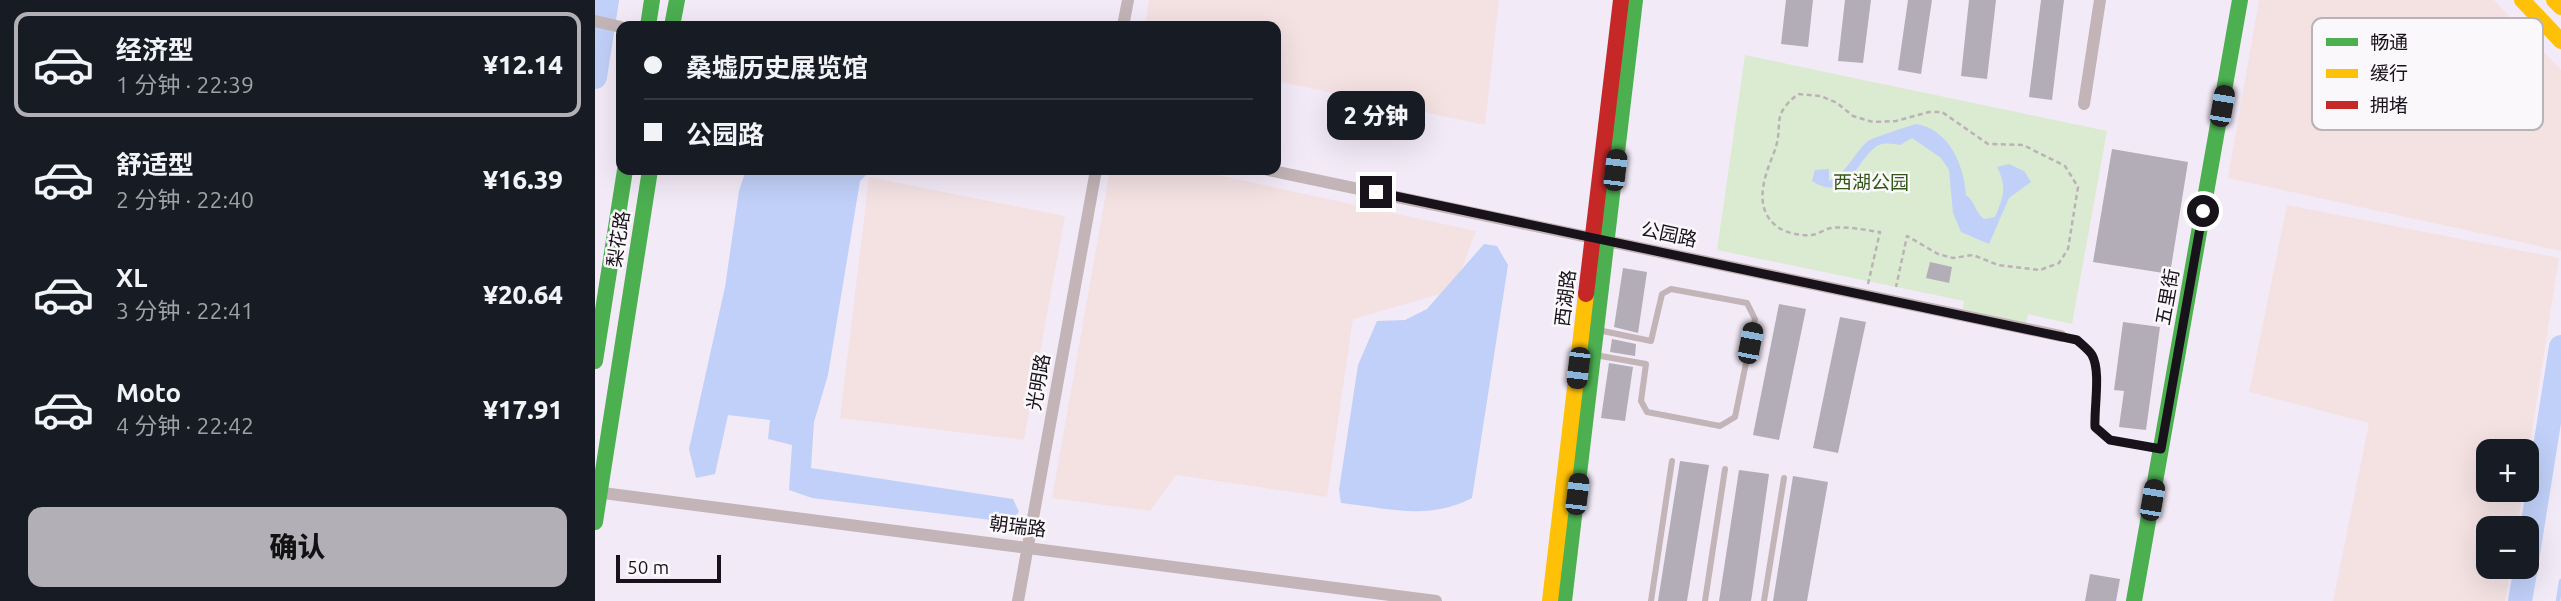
<!DOCTYPE html>
<html lang="zh">
<meta charset="utf-8">
<style>
body{margin:0;font-family:Ubuntu,"Noto Sans SC",sans-serif;background:#20242c;color:#f1f3f6;height:100vh;display:flex;flex-direction:column;font-size:26px;white-space:nowrap}
*{box-sizing:border-box;margin:0}
p{font-size:23px;color:#9ea1a6}
.icon{flex:none;width:38px;height:38px;fill:none;stroke:currentColor;stroke-width:2;stroke-linecap:round;stroke-linejoin:round}
.map{position:relative;flex:1;overflow:hidden}
.drawer{display:flex;flex-direction:column;background:#171b24;width:595px}
.drawer>*{flex:none}
.top-card{position:absolute;left:21px;top:21px;width:665px;height:154px;border-radius:14px;box-shadow:0 7px 28px #0002;display:grid;align-content:center;height:154px;padding:0 28px;background:#171b24}
.buttons{position:absolute;left:1881px;top:439px;display:grid;gap:14px}
.buttons a{display:grid;place-items:center;width:63px;height:63px;border-radius:14px;background:#171b24;box-shadow:0 7px 28px #0002;font-size:35px}
.scale{position:absolute;left:21px;bottom:18px;width:105px;box-sizing:border-box;padding-left:7px;border:4px solid #18121a;border-top:0;font-size:19px;line-height:24px;white-space:nowrap;color:#18121a;-webkit-text-stroke:5px #fbf8fc;paint-order:stroke}
.end{position:absolute;width:32px;height:32px;margin:-16px;border:9px solid #18121a;background:#fff;box-shadow:0 0 0 4px #fff}
.from{border-radius:50%}
.bubble{position:absolute;height:49px;border-radius:14px;background:#171b24;box-shadow:0 7px 28px #0002;font-size:23px;font-weight:800;line-height:49px;text-align:center}
.car{position:absolute;width:21px;height:42px;margin:-21px -10px;border-radius:9px;box-shadow:0 0 5px 2px #0007;background:linear-gradient(#222 24%,#8ab4d8 0 40%,#222 0 76%,#8ab4d8 0 86%,#222 0)}
.top-card b{display:flex;align-items:center;gap:24px;height:66px;font-size:26px}
.top-card b+b{border-top:2px solid #363941}
.top-card i{width:18px;height:18px;background:#f1f3f6}
ul{padding:12px 0 0;list-style:none}
li{display:flex;align-items:center;gap:21px;height:105px;margin:0 14px 10px;padding:0 14px;border:4px solid transparent;border-radius:14px}
li div{flex:1}
li b{display:block;font-size:26px}
li em{font-style:normal;font-weight:800}
li.selected{border-color:#b2b0b6}
li>.icon{width:63px;height:63px;stroke-width:1.5}
.button{display:flex;gap:14px;margin-top:auto;padding:14px 28px}
.button a{flex:1;height:80px;border-radius:14px;background:#b2b0b6;color:#111;font-size:28px;font-weight:800;line-height:80px;text-align:center}
main{display:flex;flex:1;min-height:0}
.map>svg:first-child{display:block}
.industrial{fill:#f4e2e3}
.green{fill:#daebd2}
.water{fill:#c1d0f8}
.lines{fill:none;stroke-linecap:round;stroke-linejoin:round}
.stream{stroke:#c1d0f8;stroke-width:4.5}
.river{stroke:#c1d0f8;stroke-width:24}
.building{fill:#b3adb7}
.path{stroke:#bcb2b6;stroke-width:2.5;stroke-dasharray:5 3.5;stroke-linecap:butt}
.lane{stroke:#c2b4b7;stroke-width:6}
.street{stroke:#c2b4b7;stroke-width:12}
.fast{stroke:#4caf50;stroke-width:16}
.slow{stroke:#ffc107;stroke-width:16}
.jam{stroke:#c62828;stroke-width:16}
.route{stroke:#18121a;stroke-width:9}
.labels{text-anchor:middle;stroke-width:5;stroke-linejoin:round;paint-order:stroke}
.park-label{font-size:19px;fill:#2f5716;stroke:#fbf8fc}
.street-label{font-size:19px;fill:#18121a;stroke:#fbf8fc}
.key{fill:#fbf8fc;stroke:#b7b3b8;stroke-width:2}
.key-label{font-size:19px;fill:#18121a}
</style>
<main>
<section class="drawer">
<ul>
<li class="selected"><svg class="icon" aria-label="car" viewBox="0 0 24 24"><path d="M5 17H2v-5l4-1 3-4h7l3 4 3 1v5h-3M9 17h6M6 11h13"/><circle cx="7" cy="17" r="2"/><circle cx="17" cy="17" r="2"/></svg><div><b>经济型</b><p>1 分钟 · 22:39</p></div><em>¥12.14</em></li>
<li><svg class="icon" aria-label="car" viewBox="0 0 24 24"><path d="M5 17H2v-5l4-1 3-4h7l3 4 3 1v5h-3M9 17h6M6 11h13"/><circle cx="7" cy="17" r="2"/><circle cx="17" cy="17" r="2"/></svg><div><b>舒适型</b><p>2 分钟 · 22:40</p></div><em>¥16.39</em></li>
<li><svg class="icon" aria-label="car" viewBox="0 0 24 24"><path d="M5 17H2v-5l4-1 3-4h7l3 4 3 1v5h-3M9 17h6M6 11h13"/><circle cx="7" cy="17" r="2"/><circle cx="17" cy="17" r="2"/></svg><div><b>XL</b><p>3 分钟 · 22:41</p></div><em>¥20.64</em></li>
<li><svg class="icon" aria-label="car" viewBox="0 0 24 24"><path d="M5 17H2v-5l4-1 3-4h7l3 4 3 1v5h-3M9 17h6M6 11h13"/><circle cx="7" cy="17" r="2"/><circle cx="17" cy="17" r="2"/></svg><div><b>Moto</b><p>4 分钟 · 22:42</p></div><em>¥17.91</em></li>
</ul>
<div class="button"><a>确认</a></div>
</section>
<div class="map">
<svg width="1966" height="601" viewBox="0 0 1966 601">
<rect width="100%" height="100%" fill="#f3eaf7"/>
<path class="industrial" d="M554,0H904L890,125L681,81V26H550Z
M1664,0H1899L1966,70V251L1633,178Z
M515,170H599L881,231L859,290L758,319L732,497L581,475L555,511L457,498Z
M274,177L470,216L429,440L245,418Z
M1692,205L1964,258L1932,462V452H1894V490H1928L1922,528H1894V567H1916L1910,601H1738L1774,423L1654,392Z"/>
<path class="green" d="M1150,55L1512,131L1477,324L1433,314L1431,323L1368,309L1369,301L1122,250Z"/>
<path class="water" d="M1321,124C1354,129 1369,165 1371,195C1380,201 1380,212 1389,219L1400,217C1409,196 1412,187 1402,167L1414,164L1429,171L1436,182L1414,198L1394,244L1366,232L1358,213L1354,170L1346,158L1317,138L1305,145C1298,144 1289,142 1282,146C1260,161 1253,204 1217,181L1220,170L1234,169V181C1253,172 1259,153 1273,141C1277,138 1314,126 1321,124Z
M151,170H276L265,181L233,375L219,422L216,468L418,499L424,512L413,522L217,498L194,490L197,445L173,439L175,420L133,415L120,474L101,478L94,449L130,287L144,191Z
M889,244L902,246L913,265L877,498C833,521 793,508 746,503L744,490L763,365L782,321L810,320L832,309Z"/>
<g class="lines">
<path class="stream" d="M1963,601L1966,581"/>
<path class="river" d="M0,77L12,0
M1932,560L1966,347
M1925,601L1931,567"/>
</g>
<path class="building" d="M1191,0H1218L1213,47L1186,44Z
M1250,0H1276L1268,63L1243,61Z
M1313,0H1337L1326,74L1303,70Z
M1374,0H1401L1392,79L1366,76Z
M1446,0H1469L1457,100L1434,97Z
M1517,149L1593,162L1575,274L1498,262Z
M1335,262L1357,267L1354,283L1331,278Z
M1028,268L1052,272L1043,333L1019,327Z
M1184,304L1211,309L1184,440L1158,435Z
M1245,317L1271,322L1243,453L1218,448Z
M1528,322L1565,327L1551,430L1524,427L1529,391L1519,390Z
M1017,339L1041,344L1040,356L1015,352Z
M1014,363L1038,367L1030,421L1006,418Z
M1085,461L1114,465L1092,601H1063Z
M1144,470L1174,474L1160,574L1156,601H1124Z
M1198,476L1233,482L1212,601H1178Z
M1495,574L1525,579L1521,601H1490Z"/>
<g class="lines">
<path class="path" d="M1273,284L1285,232C1270,230 1252,226 1236,228C1229,229 1223,235 1216,235C1206,236 1192,233 1184,228C1158,210 1168,180 1178,155C1191,124 1173,118 1203,94L1226,96L1242,103L1258,116L1278,122L1301,121L1334,112H1347L1393,144L1428,145L1470,166L1483,187L1473,249L1464,263L1445,270L1403,265L1378,255L1358,258L1343,254L1312,236L1301,287"/>
<path class="lane" d="M1466,336C1516,348 1498,389 1500,427L1515,440L1564,449
M1000,355L1051,364L1046,401L1052,412L1125,426L1140,417L1160,319L1152,303L1076,289L1067,294L1056,341L1003,330
M1056,601L1077,461
M1110,601L1130,469
M1169,601L1189,478"/>
<path class="street" d="M0,21L26,27
M528,26L533,0
M1489,104L1505,0
M673,170L1466,336
M0,492L841,601
M423,601L501,170"/>
<path class="fast" d="M53,26L57,0
M77,26L82,0
M0,361L30,170
M0,522L55,170
M969,601L1040,0
M1539,601L1645,0"/>
<path class="slow" d="M1927,0L1966,41
M1959,0L1966,7
M955,601L991,294"/>
<path class="jam" d="M991,294L1026,0"/>
</g>
<g class="lines">
<path class="route" d="M781,192L1482,340C1486,344 1494,350 1497,355C1506,371 1499,407 1500,427L1515,440L1566,449L1608,211"/>
</g>
<g class="labels">
<g class="park-label">
<text x="1276" y="189">西湖公园</text>
</g>
<g class="street-label">
<text transform="translate(1074 234) rotate(12)" y="7">公园路</text>
<text transform="translate(23 239) rotate(-81)" y="7">梨花路</text>
<text transform="translate(1572 297) rotate(-80)" y="7">五里街</text>
<text transform="translate(970 298) rotate(-83)" y="7">西湖路</text>
<text transform="translate(443 382) rotate(-80)" y="7">光明路</text>
<text transform="translate(423 526) rotate(7)" y="7">朝瑞路</text>
</g>
</g>
<rect x="1717" y="18" width="231" height="112" rx="10" class="key"/>
<rect x="1731" y="38" width="32" height="8" fill="#4caf50"/>
<rect x="1731" y="69" width="32" height="9" fill="#ffc107"/>
<rect x="1731" y="101" width="32" height="8" fill="#c62828"/>
<g class="key-label">
<text x="1775" y="49">畅通</text>
<text x="1775" y="80">缓行</text>
<text x="1775" y="112">拥堵</text>
</g>
</svg>
<div class="buttons">
<a>+</a>
<a>−</a>
</div>
<div class="scale">50 m</div>
<i class="end from" style="left:1608px;top:211px"></i>
<i class="end" style="left:781px;top:192px"></i>
<div class="bubble" style="left:732px;top:91px;width:98px">2 分钟</div>
<i class="car" style="left:1627px;top:106px;rotate:10deg"></i>
<i class="car" style="left:1020px;top:170px;rotate:7deg"></i>
<i class="car" style="left:1155px;top:343px;rotate:11deg"></i>
<i class="car" style="left:983px;top:368px;rotate:187deg"></i>
<i class="car" style="left:982px;top:494px;rotate:7deg"></i>
<i class="car" style="left:1557px;top:500px;rotate:10deg"></i>
<div class="top-card">
<b><i class="from"></i>桑墟历史展览馆</b>
<b><i></i>公园路</b>
</div>
</div>
</main>
